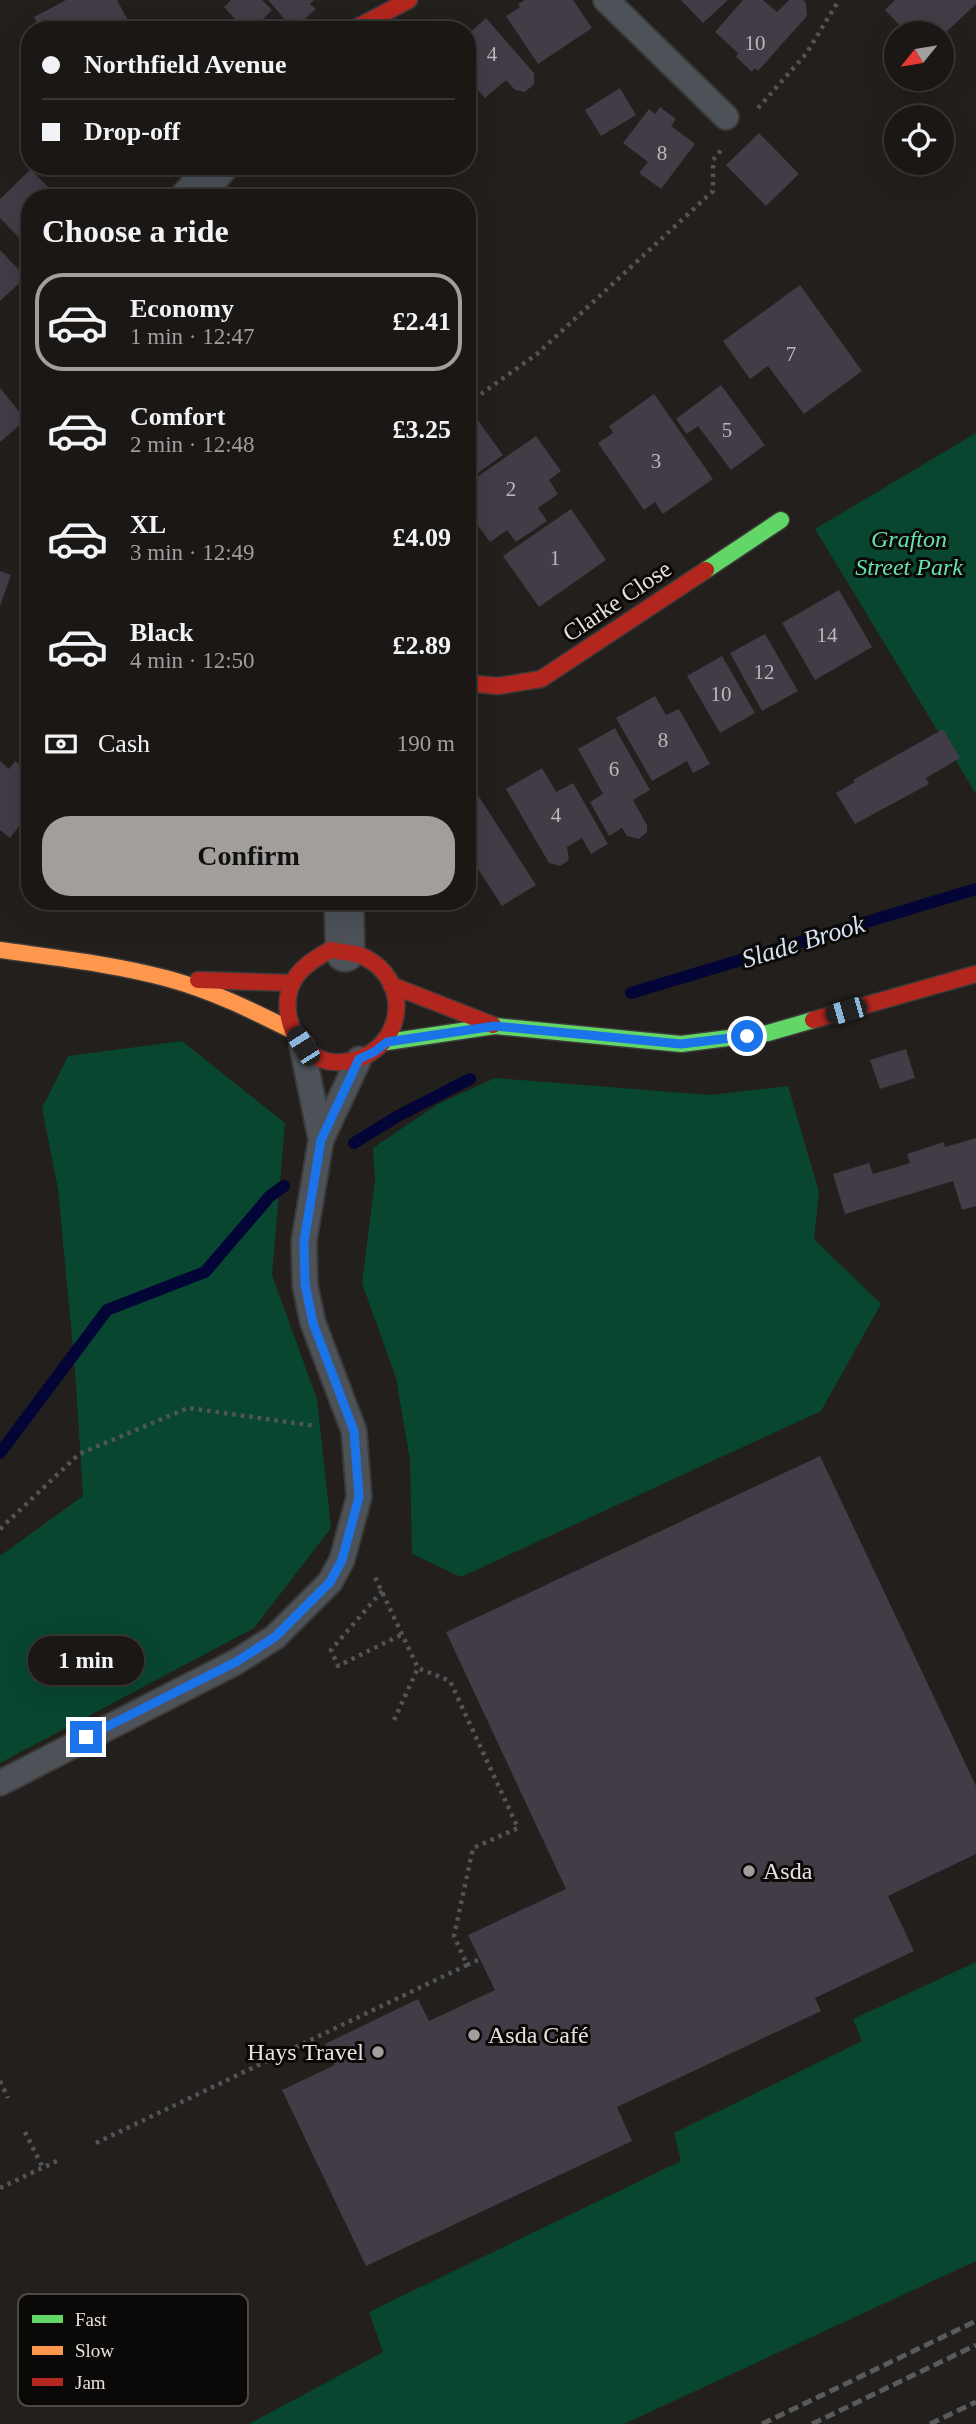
<!DOCTYPE html>
<meta charset="utf-8">
<style>
body{margin:0;font-family:Georgia,serif;background:#23201e;color:#f1f3f6;height:100vh;display:flex;flex-direction:column;font-size:26px;white-space:nowrap}
*{box-sizing:border-box;margin:0}
p{font-size:23px;color:#9f9fa0}
.icon{flex:none;width:38px;height:38px;fill:none;stroke:currentColor;stroke-width:2;stroke-linecap:round;stroke-linejoin:round}
.map{position:relative;flex:1;overflow:hidden}
.panel{position:absolute;left:21px;top:189px;width:455px;height:721px;display:flex;flex-direction:column;background:#1a1715;border-radius:28px;box-shadow:0 7px 28px #0002,0 0 0 2px #383634}
.panel>*{flex:none}
.banner{position:absolute;left:21px;top:21px;width:455px;height:154px;border-radius:28px;box-shadow:0 7px 28px #0002,0 0 0 2px #383634;display:grid;align-content:center;height:154px;padding:0 21px;background:#1a1715}
.needle{width:46px;rotate:240deg}
.controls{position:absolute;left:884px;top:21px;display:grid;gap:14px}
.controls a{display:grid;place-items:center;width:70px;height:70px;border-radius:50%;background:#1a1715;box-shadow:0 7px 28px #0002,0 0 0 2px #383634;font-size:35px}
.end{position:absolute;width:32px;height:32px;margin:-16px;border:9px solid #1a73e8;background:#fff;box-shadow:0 0 0 4px #fff}
.from{border-radius:50%}
.bubble{position:absolute;height:49px;border-radius:24px;background:#1a1715;box-shadow:0 7px 28px #0002,0 0 0 2px #383634;font-size:23px;font-weight:700;line-height:49px;text-align:center}
.car{position:absolute;width:21px;height:42px;margin:-21px -10px;border-radius:9px;box-shadow:0 0 5px 2px #0007;background:linear-gradient(#222 24%,#8ab4d8 0 40%,#222 0 76%,#8ab4d8 0 86%,#222 0)}
.banner b{display:flex;align-items:center;gap:24px;height:66px;font-size:26px}
.banner b+b{border-top:2px solid #383634}
.banner i{width:18px;height:18px;background:#f1f3f6}
ul{padding:0;list-style:none}
li{display:flex;align-items:center;gap:21px;height:98px;margin:0 14px 10px;padding:0 7px;border:4px solid transparent;border-radius:28px}
li div{flex:1}
li b{display:block;font-size:26px}
li em{font-style:normal;font-weight:700}
li.on{border-color:#a19e9b}
li>.icon{width:63px;height:63px;stroke-width:1.5}
h2{padding:0 21px;font-size:32px;line-height:84px}
.pay{display:flex;align-items:center;gap:18px;height:77px;padding:0 21px;font-size:26px}
.pay p{margin-inline-start:auto}
.button{display:flex;gap:14px;margin-top:auto;padding:14px 21px}
.button a{flex:1;height:80px;border-radius:28px;background:#a19e9b;color:#111;font-size:28px;font-weight:700;line-height:80px;text-align:center}
.map>svg:first-child{display:block}
.green{fill:#084630}
.lines{fill:none;stroke-linecap:round;stroke-linejoin:round}
.stream{stroke:#030536;stroke-width:12}
.building{fill:#413c46}
.lane-casing{stroke:#3c3a38;stroke-width:28}
.street-casing{stroke:#3c3a38;stroke-width:42}
.fast-casing{stroke:#3c3a38;stroke-width:19}
.slow-casing{stroke:#3c3a38;stroke-width:19}
.jam-casing{stroke:#3c3a38;stroke-width:19}
.path{stroke:#525558;stroke-width:4.5;stroke-dasharray:3.5 5;stroke-linecap:butt}
.lane{stroke:#4c5258;stroke-width:24}
.street{stroke:#4c5258;stroke-width:38}
.fast{stroke:#63d668;stroke-width:16}
.slow{stroke:#ff974d;stroke-width:16}
.jam{stroke:#b3261e;stroke-width:16}
.rail{stroke:#585a5c;stroke-width:5;stroke-dasharray:10 5;stroke-linecap:butt}
.route{stroke:#1a73e8;stroke-width:9}
.poi-dot{fill:#a19e9b;stroke:#0b0907;stroke-width:2.5}
.labels{text-anchor:middle;stroke-width:6;stroke-linejoin:round;paint-order:stroke}
.number-label{font-size:21px;fill:#bcb8b9}
.park-label{font-size:24px;font-style:italic;fill:#66e2ad;stroke:#0b0907}
.street-label{font-size:24px;fill:#e5e2df;stroke:#0b0907}
.poi-label{font-size:24px;fill:#e5e2df;stroke:#0b0907;text-anchor:start}
.water-label{font-size:26px;font-style:italic;fill:#d6e1f3;stroke:#0b0907}
.key{fill:#0b0907;stroke:#4c4a48;stroke-width:2}
.key-label{font-size:19px;fill:#e5e2df}
</style>
<div class="map">
<svg width="976" height="2424" viewBox="0 0 976 2424">
<rect width="100%" height="100%" fill="#221f1c"/>
<path class="green" d="M976,433V794L815,529Z
M182,1041L285,1123L272,1275L317,1399L331,1528L254,1628L0,1763V1556L83,1496L75,1369L58,1189L42,1108L68,1056Z
M495,1078L710,1095L788,1086L819,1192L814,1239L881,1304L821,1411L461,1577L412,1554L410,1460L396,1378L362,1283L375,1181L373,1148L438,1104Z
M976,1962V2261L624,2424H249L383,2352L369,2312L681,2161L674,2133L862,2041L853,2019Z"/>
<g class="lines">
<path class="stream" d="M631,993L976,889
M354,1143L398,1116L470,1079
M0,1453L107,1310L205,1272L270,1196L284,1186"/>
</g>
<path class="building" d="M66,0H117L133,30H41L34,17Z
M231,0H262L272,10L252,30H245L224,7Z
M268,0H314L310,4L316,9L299,24L294,18L288,23Z
M525,0H573L592,28L538,64L506,16L520,7L518,4Z
M681,0H728L703,23Z
M743,0H763L777,12L789,0H803L806,3L807,16L758,71L755,68L752,72L736,57L738,53L715,32Z
M895,0H976V4L942,36V33H907L885,10Z
M486,18L534,73V84L525,92L515,90L506,80L485,98L467,78V35Z
M620,88L636,115L601,136L585,110Z
M660,107L676,119L671,126L695,144L661,189L639,173L648,162L623,143L649,109L655,114Z
M759,133L799,174L766,206L726,165Z
M113,166H139L119,177Z
M31,169L58,198H30V249L0,218V199Z
M0,250L26,277L0,301Z
M800,285L862,371L804,414L768,366L750,379L723,341Z
M721,385L765,445L731,470L698,426L687,434L676,419Z
M0,388L26,420L0,442Z
M654,394L713,479L663,514L655,502L644,510L598,443L613,433L609,426Z
M477,419L503,455L467,481V425Z
M536,436L561,471L549,480L558,494L538,508L547,521L516,542L507,530L490,542L467,511V484Z
M571,509L606,560L539,607L503,556Z
M0,571L11,575L0,606Z
M839,590L872,647L815,680L782,623Z
M765,634L798,691L762,711L730,653Z
M722,656L755,713L720,733L687,676Z
M655,696L666,715L679,709L710,764L693,773L687,761L652,781L616,718Z
M615,728L650,790L633,800L647,825V832L639,839L627,836L622,828L609,836L590,802L603,794L578,749Z
M943,729L960,758L926,778L929,784L855,824L836,793L855,782L853,780Z
M0,761L9,769L15,761L30,772V792L26,797L30,800V812L10,838L0,830Z
M542,768L556,792L573,783L608,844L591,854L582,838L567,847L569,860L560,866L549,863L506,789Z
M476,792L536,885L502,906L467,852V798Z
M906,1049L915,1078L880,1089L870,1060Z
M976,1138V1206L962,1210L953,1181L845,1214L833,1174L869,1163L873,1174L910,1163L907,1154L944,1142L945,1147Z
M820,1456L976,1786V1854L888,1896L914,1951L815,1998L821,2011L617,2107L632,2141L366,2266L282,2090L335,2065L325,2044L418,1999L429,2021L495,1990L468,1935L566,1889L446,1632Z"/>
<g class="lines">
<defs>
<path id="lane" d="M606,0L726,117
M302,1046L321,1140
M0,1783L236,1662L275,1637L330,1582L342,1560L359,1497L354,1431L313,1323L305,1285L304,1241L321,1140L359,1059"/>
<path id="street" d="M190,198L218,166
M344,901L345,952"/>
<path id="fast" d="M706,570L781,520
M387,1042L495,1026L681,1044L768,1033L813,1020"/>
<path id="slow" d="M0,950C57,958 114,964 169,979C213,991 253,1011 293,1031"/>
<path id="jam" d="M352,30L409,0
M467,683L498,686L541,679L706,570
M330,950C340,952 352,952 362,956C417,981 403,1057 342,1062C303,1066 278,1019 291,986C298,968 315,959 330,950Z
M198,980L291,983
M391,985L493,1025
M813,1020L976,974"/>
</defs>
<use href="#lane" class="lane-casing"/>
<use href="#street" class="street-casing"/>
<use href="#fast" class="fast-casing"/>
<use href="#slow" class="slow-casing"/>
<use href="#jam" class="jam-casing"/>
<path class="path" d="M758,108L806,54L839,0
M467,404L537,354L713,191V160L722,149
M0,1529L79,1454L188,1408L316,1426
M382,1591L331,1650L338,1666L401,1635
M394,1720L418,1668
M467,1965L480,1959
M0,2081L8,2098
M25,2132L43,2168
M96,2143L467,1965L454,1936L473,1848L518,1828L450,1681L418,1668L373,1573
M0,2188L61,2159"/>
<use href="#lane" class="lane"/>
<use href="#street" class="street"/>
<use href="#fast" class="fast"/>
<use href="#slow" class="slow"/>
<use href="#jam" class="jam"/>
<path class="rail" d="M762,2424L976,2321
M812,2424L976,2345
M930,2424L976,2402"/>
</g>
<g class="lines">
<path class="route" d="M86,1737L236,1662L275,1637L330,1582L342,1560L359,1497L354,1431L313,1323L305,1284L304,1241L321,1140L359,1059L374,1052L387,1042L495,1026L681,1044L747,1036"/>
</g>
<g class="poi-dot">
<circle cx="749" cy="1871" r="7"/>
<circle cx="474" cy="2035" r="7"/>
<circle cx="378" cy="2052" r="7"/>
</g>
<g class="labels">
<g class="number-label">
<text x="755" y="50">10</text>
<text x="492" y="61">4</text>
<text x="662" y="160">8</text>
<text x="791" y="361">7</text>
<text x="727" y="437">5</text>
<text x="656" y="468">3</text>
<text x="511" y="496">2</text>
<text x="555" y="565">1</text>
<text x="827" y="642">14</text>
<text x="764" y="679">12</text>
<text x="721" y="701">10</text>
<text x="663" y="747">8</text>
<text x="614" y="776">6</text>
<text x="556" y="822">4</text>
</g>
<g class="park-label">
<text x="909" y="547">Grafton<tspan x="909" dy="28">Street Park</tspan></text>
</g>
<g class="street-label">
<text transform="translate(617 601) rotate(-34)" y="8">Clarke Close</text>
</g>
<g class="poi-label">
<text x="763" y="1879">Asda</text>
<text x="488" y="2043">Asda Café</text>
<text x="364" y="2060" text-anchor="end">Hays Travel</text>
</g>
<g class="water-label">
<text transform="translate(803 941) rotate(-17)" y="9">Slade Brook</text>
</g>
</g>
<rect x="18" y="2294" width="230" height="112" rx="10" class="key"/>
<rect x="32" y="2315" width="31" height="8" fill="#63d668"/>
<rect x="32" y="2346" width="31" height="9" fill="#ff974d"/>
<rect x="32" y="2378" width="31" height="8" fill="#b3261e"/>
<g class="key-label">
<text x="75" y="2326">Fast</text>
<text x="75" y="2357">Slow</text>
<text x="75" y="2389">Jam</text>
</g>
</svg>
<div class="controls">
<a><svg class="needle" viewBox="-14 -14 28 28"><path d="M0-13l5 13h-10z" fill="#e53935"/><path d="M0 13l5-13h-10z" fill="#9f9fa0"/></svg></a>
<a><svg class="icon" aria-label="locate" viewBox="0 0 24 24"><circle cx="12" cy="12" r="6"/><path d="M12 2v4M12 18v4M2 12h4M18 12h4"/></svg></a>
</div>
<i class="end from" style="left:747px;top:1036px"></i>
<i class="end" style="left:86px;top:1737px"></i>
<div class="bubble" style="left:28px;top:1636px;width:116px">1 min</div>
<i class="car" style="left:846px;top:1011px;rotate:254deg"></i>
<i class="car" style="left:303px;top:1046px;rotate:328deg"></i>
<div class="banner">
<b><i class="from"></i>Northfield Avenue</b>
<b><i></i>Drop-off</b>
</div>
<section class="panel">
<h2>Choose a ride</h2>
<ul>
<li class="on"><svg class="icon" aria-label="car" viewBox="0 0 24 24"><path d="M5 17H2v-5l4-1 3-4h7l3 4 3 1v5h-3M9 17h6M6 11h13"/><circle cx="7" cy="17" r="2"/><circle cx="17" cy="17" r="2"/></svg><div><b>Economy</b><p>1 min · 12:47</p></div><em>£2.41</em></li>
<li><svg class="icon" aria-label="car" viewBox="0 0 24 24"><path d="M5 17H2v-5l4-1 3-4h7l3 4 3 1v5h-3M9 17h6M6 11h13"/><circle cx="7" cy="17" r="2"/><circle cx="17" cy="17" r="2"/></svg><div><b>Comfort</b><p>2 min · 12:48</p></div><em>£3.25</em></li>
<li><svg class="icon" aria-label="car" viewBox="0 0 24 24"><path d="M5 17H2v-5l4-1 3-4h7l3 4 3 1v5h-3M9 17h6M6 11h13"/><circle cx="7" cy="17" r="2"/><circle cx="17" cy="17" r="2"/></svg><div><b>XL</b><p>3 min · 12:49</p></div><em>£4.09</em></li>
<li><svg class="icon" aria-label="car" viewBox="0 0 24 24"><path d="M5 17H2v-5l4-1 3-4h7l3 4 3 1v5h-3M9 17h6M6 11h13"/><circle cx="7" cy="17" r="2"/><circle cx="17" cy="17" r="2"/></svg><div><b>Black</b><p>4 min · 12:50</p></div><em>£2.89</em></li>
</ul>
<div class="pay"><svg class="icon" aria-label="cash" viewBox="0 0 24 24"><path d="M3 7h18v10H3z"/><circle cx="12" cy="12" r="2"/></svg>Cash<p>190 m</p></div>
<div class="button"><a>Confirm</a></div>
</section>
</div>
